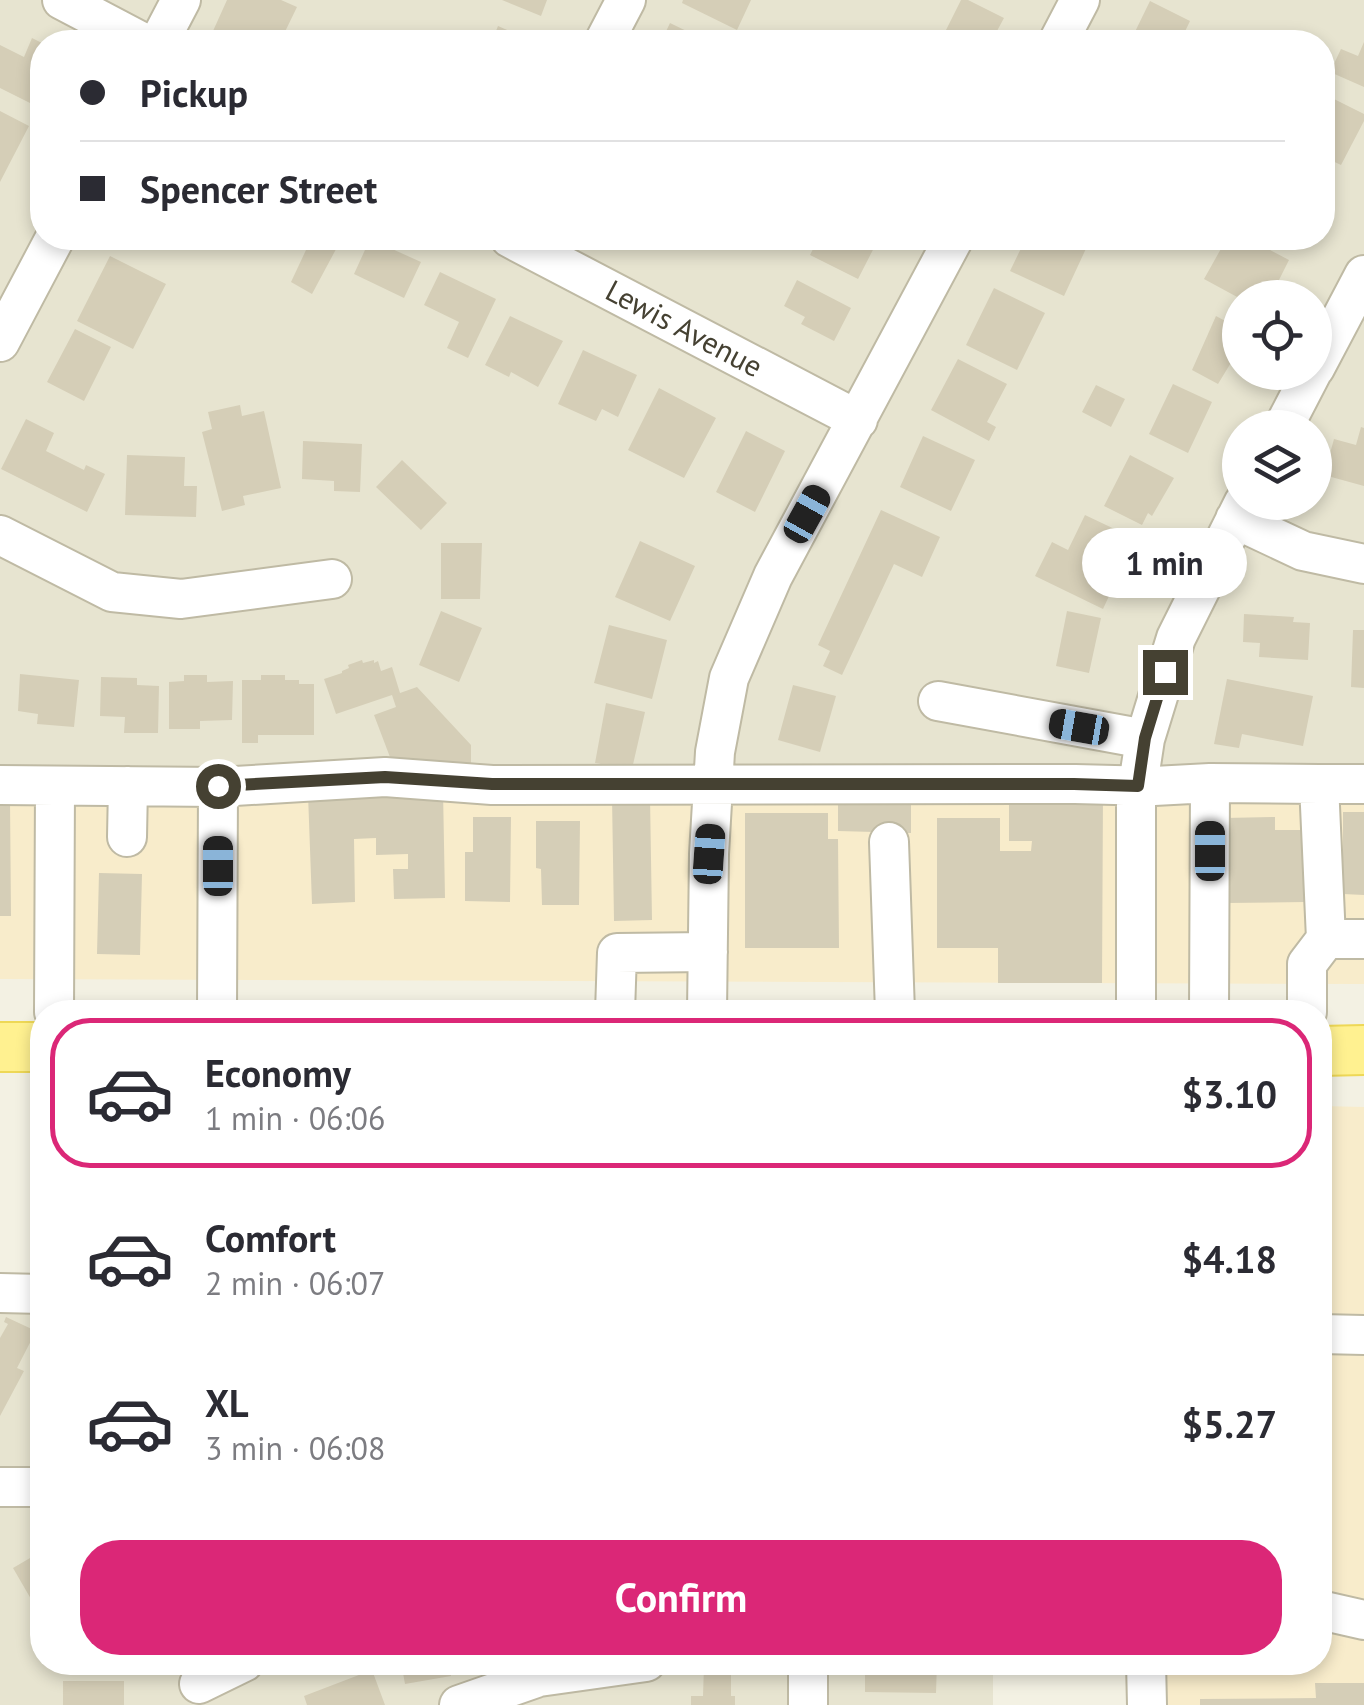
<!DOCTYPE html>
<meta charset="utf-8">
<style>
body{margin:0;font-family:"PT Sans",sans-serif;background:#f7f7f7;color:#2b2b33;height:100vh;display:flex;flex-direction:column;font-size:38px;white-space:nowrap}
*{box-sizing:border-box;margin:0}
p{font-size:32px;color:#7c7c81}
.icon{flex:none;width:55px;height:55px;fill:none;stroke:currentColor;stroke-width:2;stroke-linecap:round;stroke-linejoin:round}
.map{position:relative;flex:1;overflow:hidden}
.drawer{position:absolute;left:30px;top:1000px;width:1302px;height:675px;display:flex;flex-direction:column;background:#fff;border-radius:40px;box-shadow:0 5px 15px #0003}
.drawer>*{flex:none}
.banner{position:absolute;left:30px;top:30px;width:1305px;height:220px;border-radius:40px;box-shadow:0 5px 15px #0003;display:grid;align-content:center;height:220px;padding:0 50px;background:#fff}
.tools{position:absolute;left:1222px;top:280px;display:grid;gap:20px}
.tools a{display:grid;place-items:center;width:110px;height:110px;border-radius:50%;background:#fff;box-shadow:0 5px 15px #0003;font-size:50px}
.end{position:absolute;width:45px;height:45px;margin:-22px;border:12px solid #454132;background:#fff;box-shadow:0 0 0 5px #fff}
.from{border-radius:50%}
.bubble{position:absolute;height:70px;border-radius:35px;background:#fff;box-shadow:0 5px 15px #0003;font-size:32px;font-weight:600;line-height:70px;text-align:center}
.car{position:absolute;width:30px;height:60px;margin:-30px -15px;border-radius:12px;box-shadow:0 0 8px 2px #0007;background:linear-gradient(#222 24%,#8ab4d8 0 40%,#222 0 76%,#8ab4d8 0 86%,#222 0)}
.banner b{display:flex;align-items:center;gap:35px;height:95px;font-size:38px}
.banner b+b{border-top:2px solid #e1e1e2}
.banner i{width:25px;height:25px;background:#2b2b33}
ul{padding:18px 0 0;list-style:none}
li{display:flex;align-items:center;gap:30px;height:150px;margin:0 20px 15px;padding:0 30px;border:5px solid transparent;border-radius:40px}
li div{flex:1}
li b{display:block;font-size:38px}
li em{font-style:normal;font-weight:600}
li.active{border-color:#db2777}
li>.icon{width:90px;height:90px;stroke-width:1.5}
.button{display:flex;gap:20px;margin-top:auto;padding:20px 50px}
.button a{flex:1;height:115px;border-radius:40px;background:#db2777;color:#fff;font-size:40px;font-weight:600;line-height:115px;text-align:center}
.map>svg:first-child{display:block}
.residential{fill:#e7e4d0;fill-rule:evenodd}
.commercial{fill:#f8eccb}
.building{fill:#d5ceb7}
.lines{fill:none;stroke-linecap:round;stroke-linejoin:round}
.minor-casing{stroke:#bfbaa4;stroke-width:42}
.major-casing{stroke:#eed856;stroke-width:52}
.minor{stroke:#fff;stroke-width:38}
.major{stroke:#fff190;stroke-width:48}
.route{stroke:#454132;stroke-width:12}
.labels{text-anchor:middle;stroke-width:8;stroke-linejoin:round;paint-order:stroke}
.street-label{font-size:30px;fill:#454132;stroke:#fff}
</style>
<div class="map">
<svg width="1364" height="1705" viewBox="0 0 1364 1705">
<rect width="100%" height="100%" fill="#f3f1e3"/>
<path class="residential" d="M0,0H1364V779L0,778ZM42,42H1322V238H42ZM1240,298H1315V372H1240ZM1240,428H1315V502H1240Z
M42,1294V1662H993V1705H0V1295Z"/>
<path class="commercial" d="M0,778L1364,779V984L0,979Z
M1320,1106L1364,1107V1705H1135V1663L1320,1662Z"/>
<path class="building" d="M227,0H281L297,7L280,42H238L213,31Z
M502,0H547L541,16Z
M683,0H751L737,30L682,3Z
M961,0H968L1004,18L991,42H940Z
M1150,1L1190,21L1180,42H1130Z
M670,23L709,42H661Z
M498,26L519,35L516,42H471L477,30L494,36Z
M32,38L42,43V88L34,105L0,88V45L24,57Z
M1364,42V87L1330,72L1341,49L1358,56Z
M1322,93L1364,114V121L1341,165L1322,156Z
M0,111L29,126L0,182Z
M282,238H342L312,294L291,282L306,250Z
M836,238H879L858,279L810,255L818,239L832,246Z
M1026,238H1086L1090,240L1064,296L1010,271Z
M1227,238H1247L1289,260L1270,298H1239L1204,279Z
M370,239L421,262L404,298L354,274Z
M110,256L166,284L133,349L77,321Z
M440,272L496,299L468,358L447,348L459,322L424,305Z
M797,280L851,308L834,341L801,324L805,317L784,306Z
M994,288L1045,313L1017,370L966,345Z
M510,316L563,341L538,387L511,372L509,377L485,365Z
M1216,316L1240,329V365L1232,361L1218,384L1192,370Z
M75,329L111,347L84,401L47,382Z
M583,350L637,375L618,417L602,409L596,421L558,404Z
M958,359L1007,384L987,422L996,427L989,441L931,410Z
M1173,384L1212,402L1188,453L1149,434Z
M1096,385L1125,399L1111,427L1082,412Z
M659,388L716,418L684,478L628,450Z
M240,405L242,416L264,411L281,488L243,496L245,505L222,511L202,432L212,429L208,412Z
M26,419L54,433L46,451L84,470L86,465L105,474L87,512L1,469Z
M1361,427L1364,428V486L1324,475L1334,439L1356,445Z
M746,431L785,451L755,512L716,492Z
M923,436L975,460L951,511L900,487Z
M303,441L362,444L360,492L334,491V481L302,479Z
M127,455L185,457L184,486H197L196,517L125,515Z
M1130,455L1174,478L1152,516L1148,513L1142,525L1104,506Z
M402,460L447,503L421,530L376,487Z
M881,510L940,537L922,577L894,564L842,675L823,666L830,651L818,645Z
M1085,515L1146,544L1127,583L1117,579L1103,609L1035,576L1052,542L1068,550Z
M640,541L695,566L670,621L615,597Z
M441,543H482L480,599H441Z
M441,611L482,628L459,682L419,665Z
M1067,611L1101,618L1089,673L1056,666Z
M1244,614L1294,617L1293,622L1310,623L1308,660L1259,657L1260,643L1243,642Z
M609,625L667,640L652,699L594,683Z
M1353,630H1364V688L1351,687Z
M362,660L363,663L374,660V663L378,661L381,671L392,667L400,693L417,687L471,745V765H393L374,715L396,707L392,695L336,714L324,679L342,673V671L349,668L348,665Z
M20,674L79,680L74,727L37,724L38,714L18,711Z
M184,675H207V682L233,681L232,720L200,721V729H169V682L184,681Z
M261,675H285V680H299V684H314V735H258V743H242V680H261Z
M101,677L137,678V685L159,686L158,733H124L125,717L100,716Z
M1227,679L1313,696L1303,746L1242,734L1239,748L1214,744Z
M793,685L836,696L820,752L778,740Z
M606,703L645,712L632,769L595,763Z
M838,789L911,790V833L838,831Z
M443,790L445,898L394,899L393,869H408V854L376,855V838L354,839L355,902L312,904L308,794Z
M1009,793H1103L1102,983H998V948H937V818H1000V851H1031L1032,841H1009Z
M612,797H650L652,920L614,921Z
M10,801L11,916H0V802Z
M1343,812H1364V895L1343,894Z
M745,813H828V839H838L839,948H745Z
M473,817H511L510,902L465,901V852H473Z
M1275,817V830H1304L1305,902L1227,903L1225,818Z
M536,821H580L579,905H542L541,869L536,868Z
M99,873L142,874L140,955L97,954Z
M6,1317L36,1331L17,1368L24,1371L0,1416V1338L8,1324L4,1322Z
M42,1551V1618L13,1568Z
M401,1662H449L451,1676L405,1684Z
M865,1662H937L936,1693L865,1692Z
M704,1665H731V1696H735V1705H691V1696H703Z
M372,1670L385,1705H307L304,1696Z
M63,1681H124V1705H63Z
M1315,1683H1364V1705H1200V1699L1316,1698Z"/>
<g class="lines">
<defs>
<path id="minor" d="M62,0L142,42
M159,42L181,0
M604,42L626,0
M1058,42L1080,0
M510,238L858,420
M0,342L55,238
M1315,368L1364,275
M1283,428L1312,372
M1235,519L1303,551L1364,564
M0,535L112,592L181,599L332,579
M938,701L1145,739
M1319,784H1364
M0,785L218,787L217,1012
M218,787L385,777L492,785L1075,784L1154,786L1210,783
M127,837L128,786
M889,842L895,1012
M1326,939H1364
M54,1012L55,786
M615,1012L617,953L708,952
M707,1012L709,854L715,752L729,678L773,576L954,238
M1136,1012V798L1145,739L1176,638L1244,502
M1209,1012L1210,783L1319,784L1326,939L1307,964V1012
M0,1293L42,1294
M1320,1334L1364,1335
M0,1487H42
M1320,1610L1364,1620
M1146,1662L1147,1705
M199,1684L244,1662
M459,1705L539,1677L646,1662
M808,1705V1662"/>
<path id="major" d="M0,1047H42
M1320,1051L1364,1050"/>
</defs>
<use href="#minor" class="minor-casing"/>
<use href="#major" class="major-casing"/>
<use href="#minor" class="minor"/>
<use href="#major" class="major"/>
</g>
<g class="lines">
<path class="route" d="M218,786L385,777L492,784H1074L1138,786L1145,738L1165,672"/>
</g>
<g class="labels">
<g class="street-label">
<text transform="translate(684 329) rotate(28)" y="10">Lewis Avenue</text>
</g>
</g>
</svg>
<div class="tools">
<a><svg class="icon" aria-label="locate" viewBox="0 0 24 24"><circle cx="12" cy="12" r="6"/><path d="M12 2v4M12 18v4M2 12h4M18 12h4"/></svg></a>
<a><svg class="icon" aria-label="layers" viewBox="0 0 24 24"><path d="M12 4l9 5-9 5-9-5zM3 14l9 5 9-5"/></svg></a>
</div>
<i class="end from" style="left:218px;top:786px"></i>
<i class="end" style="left:1165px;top:672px"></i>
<div class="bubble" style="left:1082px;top:528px;width:165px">1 min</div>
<i class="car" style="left:807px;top:514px;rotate:29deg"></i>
<i class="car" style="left:1079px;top:727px;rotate:280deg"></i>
<i class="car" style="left:1210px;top:851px;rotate:0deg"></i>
<i class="car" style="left:709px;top:854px;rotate:4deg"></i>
<i class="car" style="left:218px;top:866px;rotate:0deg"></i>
<div class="banner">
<b><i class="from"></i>Pickup</b>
<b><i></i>Spencer Street</b>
</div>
<section class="drawer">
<ul>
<li class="active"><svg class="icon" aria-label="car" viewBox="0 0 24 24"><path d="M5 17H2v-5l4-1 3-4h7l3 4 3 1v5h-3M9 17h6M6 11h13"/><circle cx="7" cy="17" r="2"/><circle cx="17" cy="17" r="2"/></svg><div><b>Economy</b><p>1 min · 06:06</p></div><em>$3.10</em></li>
<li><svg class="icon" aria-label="car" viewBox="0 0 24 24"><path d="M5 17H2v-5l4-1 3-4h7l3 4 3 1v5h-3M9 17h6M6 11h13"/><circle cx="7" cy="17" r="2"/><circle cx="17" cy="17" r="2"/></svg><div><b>Comfort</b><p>2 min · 06:07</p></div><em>$4.18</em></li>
<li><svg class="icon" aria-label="car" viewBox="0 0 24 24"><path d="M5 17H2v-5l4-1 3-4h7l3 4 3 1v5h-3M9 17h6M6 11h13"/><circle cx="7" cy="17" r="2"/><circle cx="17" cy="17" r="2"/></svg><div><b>XL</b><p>3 min · 06:08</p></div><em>$5.27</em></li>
</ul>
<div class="button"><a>Confirm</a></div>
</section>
</div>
